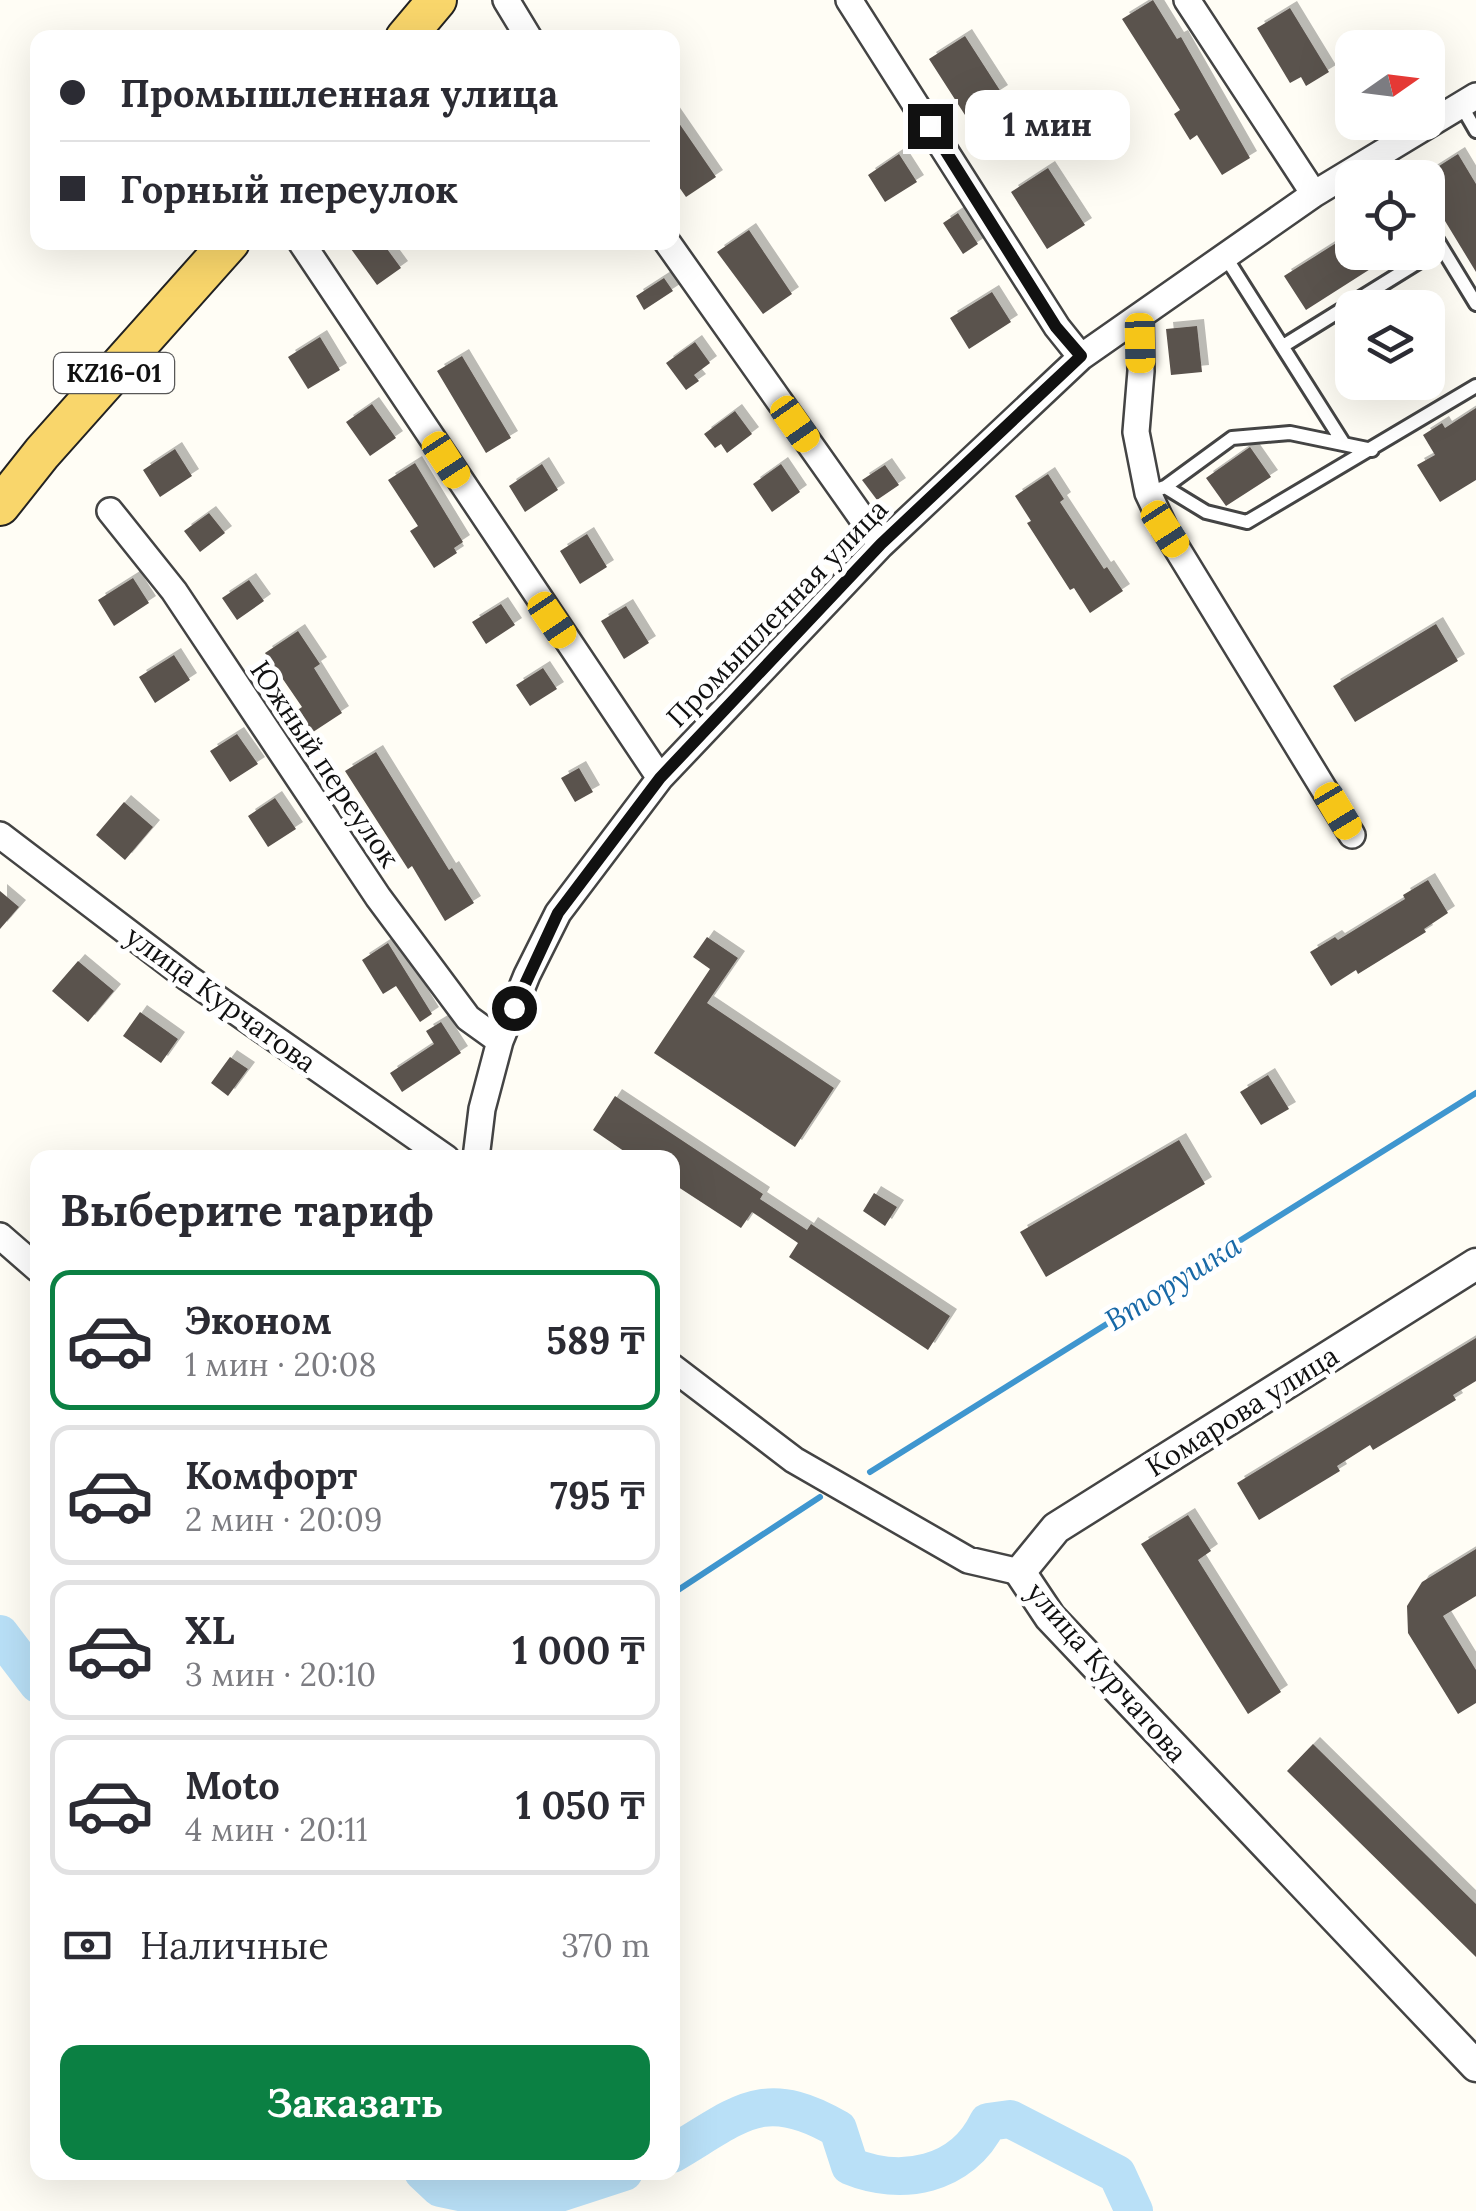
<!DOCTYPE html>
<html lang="ru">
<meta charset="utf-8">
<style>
body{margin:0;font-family:Lora,serif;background:#f7f7f7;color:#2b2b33;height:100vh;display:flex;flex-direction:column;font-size:38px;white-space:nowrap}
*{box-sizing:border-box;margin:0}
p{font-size:32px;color:#7c7c81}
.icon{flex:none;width:55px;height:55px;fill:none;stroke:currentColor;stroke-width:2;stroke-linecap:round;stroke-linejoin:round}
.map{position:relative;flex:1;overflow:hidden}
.sheet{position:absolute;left:30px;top:1150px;width:650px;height:1030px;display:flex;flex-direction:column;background:#fff;border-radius:20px;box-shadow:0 10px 40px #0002}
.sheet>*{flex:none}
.hud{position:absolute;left:30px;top:30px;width:650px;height:220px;border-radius:20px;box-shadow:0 10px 40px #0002;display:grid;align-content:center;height:220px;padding:0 30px;background:#fff}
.needle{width:65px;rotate:76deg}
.controls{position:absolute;left:1335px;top:30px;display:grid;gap:20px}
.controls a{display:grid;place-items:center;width:110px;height:110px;border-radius:20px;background:#fff;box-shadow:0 10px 40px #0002;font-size:50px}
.end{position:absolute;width:45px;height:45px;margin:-22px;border:12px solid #111;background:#fff;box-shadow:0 0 0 5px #fff}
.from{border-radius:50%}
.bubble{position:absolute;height:70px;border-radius:20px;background:#fff;box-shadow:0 10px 40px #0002;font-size:32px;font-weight:700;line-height:70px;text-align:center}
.car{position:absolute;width:30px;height:60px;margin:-30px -15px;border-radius:12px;box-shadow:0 0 8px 2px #0007;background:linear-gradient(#f5c518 24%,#345 0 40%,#f5c518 0 76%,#345 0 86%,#f5c518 0)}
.hud b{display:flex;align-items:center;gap:35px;height:95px;font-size:38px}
.hud b+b{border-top:2px solid #e1e1e2}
.hud i{width:25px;height:25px;background:#2b2b33}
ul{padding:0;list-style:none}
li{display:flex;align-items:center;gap:30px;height:140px;margin:0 20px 15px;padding:0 10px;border:5px solid #e1e1e2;border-radius:20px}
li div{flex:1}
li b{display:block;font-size:38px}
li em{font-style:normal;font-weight:700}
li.on{border-color:#0b8043}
li>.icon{width:90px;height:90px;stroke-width:1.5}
h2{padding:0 30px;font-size:45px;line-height:120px}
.pay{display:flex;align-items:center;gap:25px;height:110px;padding:0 30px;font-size:38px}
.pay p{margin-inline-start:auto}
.primary-button{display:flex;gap:20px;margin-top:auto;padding:20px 30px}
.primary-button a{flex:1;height:115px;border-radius:20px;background:#0b8043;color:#fff;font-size:40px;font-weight:700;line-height:115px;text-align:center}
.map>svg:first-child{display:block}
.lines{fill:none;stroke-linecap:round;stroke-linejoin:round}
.stream{stroke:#3f96cf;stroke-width:6}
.river{stroke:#b9e0f7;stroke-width:38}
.building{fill:#5a524d;filter:url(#shadow)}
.service-casing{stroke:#444;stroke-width:18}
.minor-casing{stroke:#444;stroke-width:30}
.tertiary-casing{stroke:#444;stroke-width:35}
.primary-casing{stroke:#222;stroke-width:42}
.service{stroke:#fff;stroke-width:12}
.minor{stroke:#fff;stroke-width:25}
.tertiary{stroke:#fff;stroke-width:30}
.primary{stroke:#f9d66b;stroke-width:38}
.route{stroke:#111;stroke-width:12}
.labels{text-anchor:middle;stroke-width:10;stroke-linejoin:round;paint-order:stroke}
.shield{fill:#fff;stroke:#585858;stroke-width:2.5}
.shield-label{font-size:25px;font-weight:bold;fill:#111}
.street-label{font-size:28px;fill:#111;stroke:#fff}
.water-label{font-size:30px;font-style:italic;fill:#1768a6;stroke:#fff}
</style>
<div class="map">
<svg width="1476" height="2211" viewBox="0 0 1476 2211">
<defs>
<filter id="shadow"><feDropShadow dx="7" dy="-7" stdDeviation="0" flood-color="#0004"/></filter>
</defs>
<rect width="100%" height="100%" fill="#fffdf5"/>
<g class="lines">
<path class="stream" d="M870,1472L1476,1093
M672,1594L820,1497"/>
<path class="river" d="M0,1634L38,1684
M672,2154C739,2115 763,2085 838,2129L850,2166C901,2187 962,2176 988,2122L1010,2119L1117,2174L1134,2211
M423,2172L440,2188L489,2198L541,2199L624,2172"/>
</g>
<path class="building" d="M1153,0L1177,39L1181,37L1250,158L1222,175L1197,135L1190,140L1174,114L1180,110L1122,19Z
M1290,8L1329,72L1306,86L1301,77L1290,83L1257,28Z
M965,36L1001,92L965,115L929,59Z
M672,113L716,177L686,197L672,177Z
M899,154L917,182L885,202L868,175Z
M1458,154L1476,184V272L1428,193V173Z
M1048,168L1085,225L1047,249L1011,192Z
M958,213L978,244L963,254L943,223Z
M749,230L792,294L763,314L717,252Z
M1352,233V252H1397L1306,310L1284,276Z
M346,242H382L401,268L377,285Z
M664,278L673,291L644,310L636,296Z
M992,292L1011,322L969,349L950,318Z
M1197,326L1202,372L1171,375L1166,329Z
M320,337L340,370L308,389L288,357Z
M695,342L710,363L694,375L699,381L686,390L666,363Z
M462,356L511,438L486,453L437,371Z
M372,404L396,438L370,456L346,422Z
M1476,408V480L1440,502L1417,465L1435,455L1423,435L1442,423L1445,428Z
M735,411L752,434L727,453L721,444L715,448L704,434Z
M1250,447L1271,477L1226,506L1206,478Z
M175,449L192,476L160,497L143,470Z
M415,463L463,542L454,548L457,553L434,568L410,531L418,526L388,480Z
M542,464L558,490L525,512L509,486Z
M781,464L800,492L772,512L753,484Z
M885,465L899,485L877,500L862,480Z
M1048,474L1064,499L1060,502L1104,569L1107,567L1123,591L1090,613L1074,588L1070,590L1027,523L1031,521L1015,496Z
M209,513L225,533L200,552L184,531Z
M587,534L607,567L580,584L560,551Z
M133,578L149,603L114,626L98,600Z
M249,580L264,601L237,620L222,598Z
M501,604L515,625L486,644L472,622Z
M626,606L649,643L624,659L601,621Z
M1436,624L1458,661L1355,722L1333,686Z
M298,631L320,664L314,668L342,713L310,734L296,711L302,707L265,653Z
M174,655L190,680L155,703L139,677Z
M543,668L557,689L530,706L516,685Z
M237,734L258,764L230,782L210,751Z
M376,752L449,870L452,868L474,903L445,921L412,866L408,869L345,771Z
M579,768L593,792L575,802L561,778Z
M275,798L296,829L268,847L248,816Z
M124,802L153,827L125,860L96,835Z
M1428,880L1448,913L1424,929L1426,932L1358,974L1356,970L1331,986L1310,952L1335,937L1338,940L1405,899L1403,895Z
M0,891L19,907L0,929Z
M707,937L738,958L707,1003L834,1088L795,1147L654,1053L710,969L693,957Z
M388,943L432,1014L420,1022L396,986L383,994L362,960Z
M78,961L114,991L88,1022L52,991Z
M140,1012L178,1039L161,1063L123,1036Z
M441,1022L461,1053L402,1092L390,1073L434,1044L426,1031Z
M230,1057L248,1069L228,1096L211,1083Z
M1268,1075L1289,1109L1261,1125L1240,1092Z
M615,1096L763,1194L760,1199L807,1230L811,1224L950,1316L928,1350L789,1257L798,1243L752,1212L741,1228L672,1183V1158H634L593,1130Z
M1179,1140L1205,1184L1046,1277L1020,1232Z
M874,1193L897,1207L885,1226L863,1211Z
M1476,1338V1381L1453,1395L1456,1400L1373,1450L1370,1445L1337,1466L1340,1471L1259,1520L1237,1483Z
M1188,1515L1211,1551L1198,1560L1281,1692L1248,1714L1141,1544Z
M1476,1549V1596L1443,1616L1476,1670V1703L1458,1714L1408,1633L1407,1606L1422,1582Z
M1313,1744L1476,1904V1957L1287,1771Z"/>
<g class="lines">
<defs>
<path id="service" d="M1461,105L1476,131
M1383,152L1398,178
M1428,225L1476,304
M1225,256L1344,444
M1283,346L1441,248
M1165,487L1232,438L1290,433L1372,450
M1148,493L1165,487L1206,512L1247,522L1476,386"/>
<path id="minor" d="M506,0L529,38
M849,0L1057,327L1081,357
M1187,0L1314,194
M301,242L660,778
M667,242L881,545
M1140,316L1141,371L1136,432L1148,493L1165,529L1352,835
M110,511L174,591L378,897L468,1018L500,1041
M0,835L188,978L446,1158
M476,1158L482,1109L500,1041L527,975L558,913L660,778L881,545L1081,357L1314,194L1476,96
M0,1236L38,1269
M672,1367L794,1460L968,1560L1020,1572"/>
<path id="tertiary" d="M1476,1264L1056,1528L1020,1572L1050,1617L1476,2066"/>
<path id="primary" d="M405,38L437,0
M0,506L42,453L230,242"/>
</defs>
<use href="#service" class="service-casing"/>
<use href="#minor" class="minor-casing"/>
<use href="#tertiary" class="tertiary-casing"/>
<use href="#primary" class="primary-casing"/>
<use href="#service" class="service"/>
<use href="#minor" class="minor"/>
<use href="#tertiary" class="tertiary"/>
<use href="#primary" class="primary"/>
</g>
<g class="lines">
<path class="route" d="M514,1008L558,913L660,778L881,544L1081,356L1056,327L930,126"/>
</g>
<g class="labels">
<rect class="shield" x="54" y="353" width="120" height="40" rx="8"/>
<g class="shield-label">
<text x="114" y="382">KZ16-01</text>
</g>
<g class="street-label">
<text transform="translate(777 613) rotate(-46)" y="10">Промышленная улица</text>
<text transform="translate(325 764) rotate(56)" y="10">Южный переулок</text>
<text transform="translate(221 999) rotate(36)" y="10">улица Курчатова</text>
<text transform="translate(1242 1411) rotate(-32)" y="10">Комарова улица</text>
<text transform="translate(1107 1672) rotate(49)" y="10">улица Курчатова</text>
</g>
<g class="water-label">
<text transform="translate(1173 1283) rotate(-32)" y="10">Вторушка</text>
</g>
</g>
</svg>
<div class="controls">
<a><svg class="needle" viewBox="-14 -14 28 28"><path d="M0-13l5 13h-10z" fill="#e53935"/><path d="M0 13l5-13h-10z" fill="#7c7c81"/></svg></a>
<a><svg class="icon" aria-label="locate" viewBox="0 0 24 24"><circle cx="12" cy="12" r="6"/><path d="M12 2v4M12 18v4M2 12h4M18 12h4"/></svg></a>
<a><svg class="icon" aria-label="layers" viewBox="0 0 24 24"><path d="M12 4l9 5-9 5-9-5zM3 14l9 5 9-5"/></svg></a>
</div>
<i class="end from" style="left:514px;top:1008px"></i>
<i class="end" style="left:930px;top:126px"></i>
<div class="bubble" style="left:965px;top:90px;width:165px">1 мин</div>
<i class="car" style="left:1140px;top:343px;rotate:179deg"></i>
<i class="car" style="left:795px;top:424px;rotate:145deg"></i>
<i class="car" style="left:446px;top:460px;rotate:147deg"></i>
<i class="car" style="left:1165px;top:529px;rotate:147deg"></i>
<i class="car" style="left:552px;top:620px;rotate:146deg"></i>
<i class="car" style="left:1338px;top:811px;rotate:149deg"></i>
<div class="hud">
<b><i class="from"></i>Промышленная улица</b>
<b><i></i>Горный переулок</b>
</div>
<section class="sheet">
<h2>Выберите тариф</h2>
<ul>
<li class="on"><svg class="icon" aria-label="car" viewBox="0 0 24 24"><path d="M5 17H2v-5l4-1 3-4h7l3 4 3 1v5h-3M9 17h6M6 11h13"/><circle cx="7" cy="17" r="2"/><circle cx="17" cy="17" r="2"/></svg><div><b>Эконом</b><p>1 мин · 20:08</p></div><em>589 ₸</em></li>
<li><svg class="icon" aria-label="car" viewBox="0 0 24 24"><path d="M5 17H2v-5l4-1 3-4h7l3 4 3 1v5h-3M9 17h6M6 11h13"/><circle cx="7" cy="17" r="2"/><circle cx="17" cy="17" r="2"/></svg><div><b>Комфорт</b><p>2 мин · 20:09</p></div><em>795 ₸</em></li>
<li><svg class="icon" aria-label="car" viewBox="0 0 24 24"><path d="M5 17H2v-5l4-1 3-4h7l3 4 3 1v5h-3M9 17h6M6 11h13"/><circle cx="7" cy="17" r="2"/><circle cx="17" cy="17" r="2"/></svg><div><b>XL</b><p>3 мин · 20:10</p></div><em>1 000 ₸</em></li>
<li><svg class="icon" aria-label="car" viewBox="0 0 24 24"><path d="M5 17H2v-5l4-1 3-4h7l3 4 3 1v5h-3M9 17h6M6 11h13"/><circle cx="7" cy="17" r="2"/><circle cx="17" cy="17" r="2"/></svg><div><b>Moto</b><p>4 мин · 20:11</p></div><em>1 050 ₸</em></li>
</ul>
<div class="pay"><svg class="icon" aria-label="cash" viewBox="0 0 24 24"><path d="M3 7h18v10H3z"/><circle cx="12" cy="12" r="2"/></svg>Наличные<p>370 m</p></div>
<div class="primary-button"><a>Заказать</a></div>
</section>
</div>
